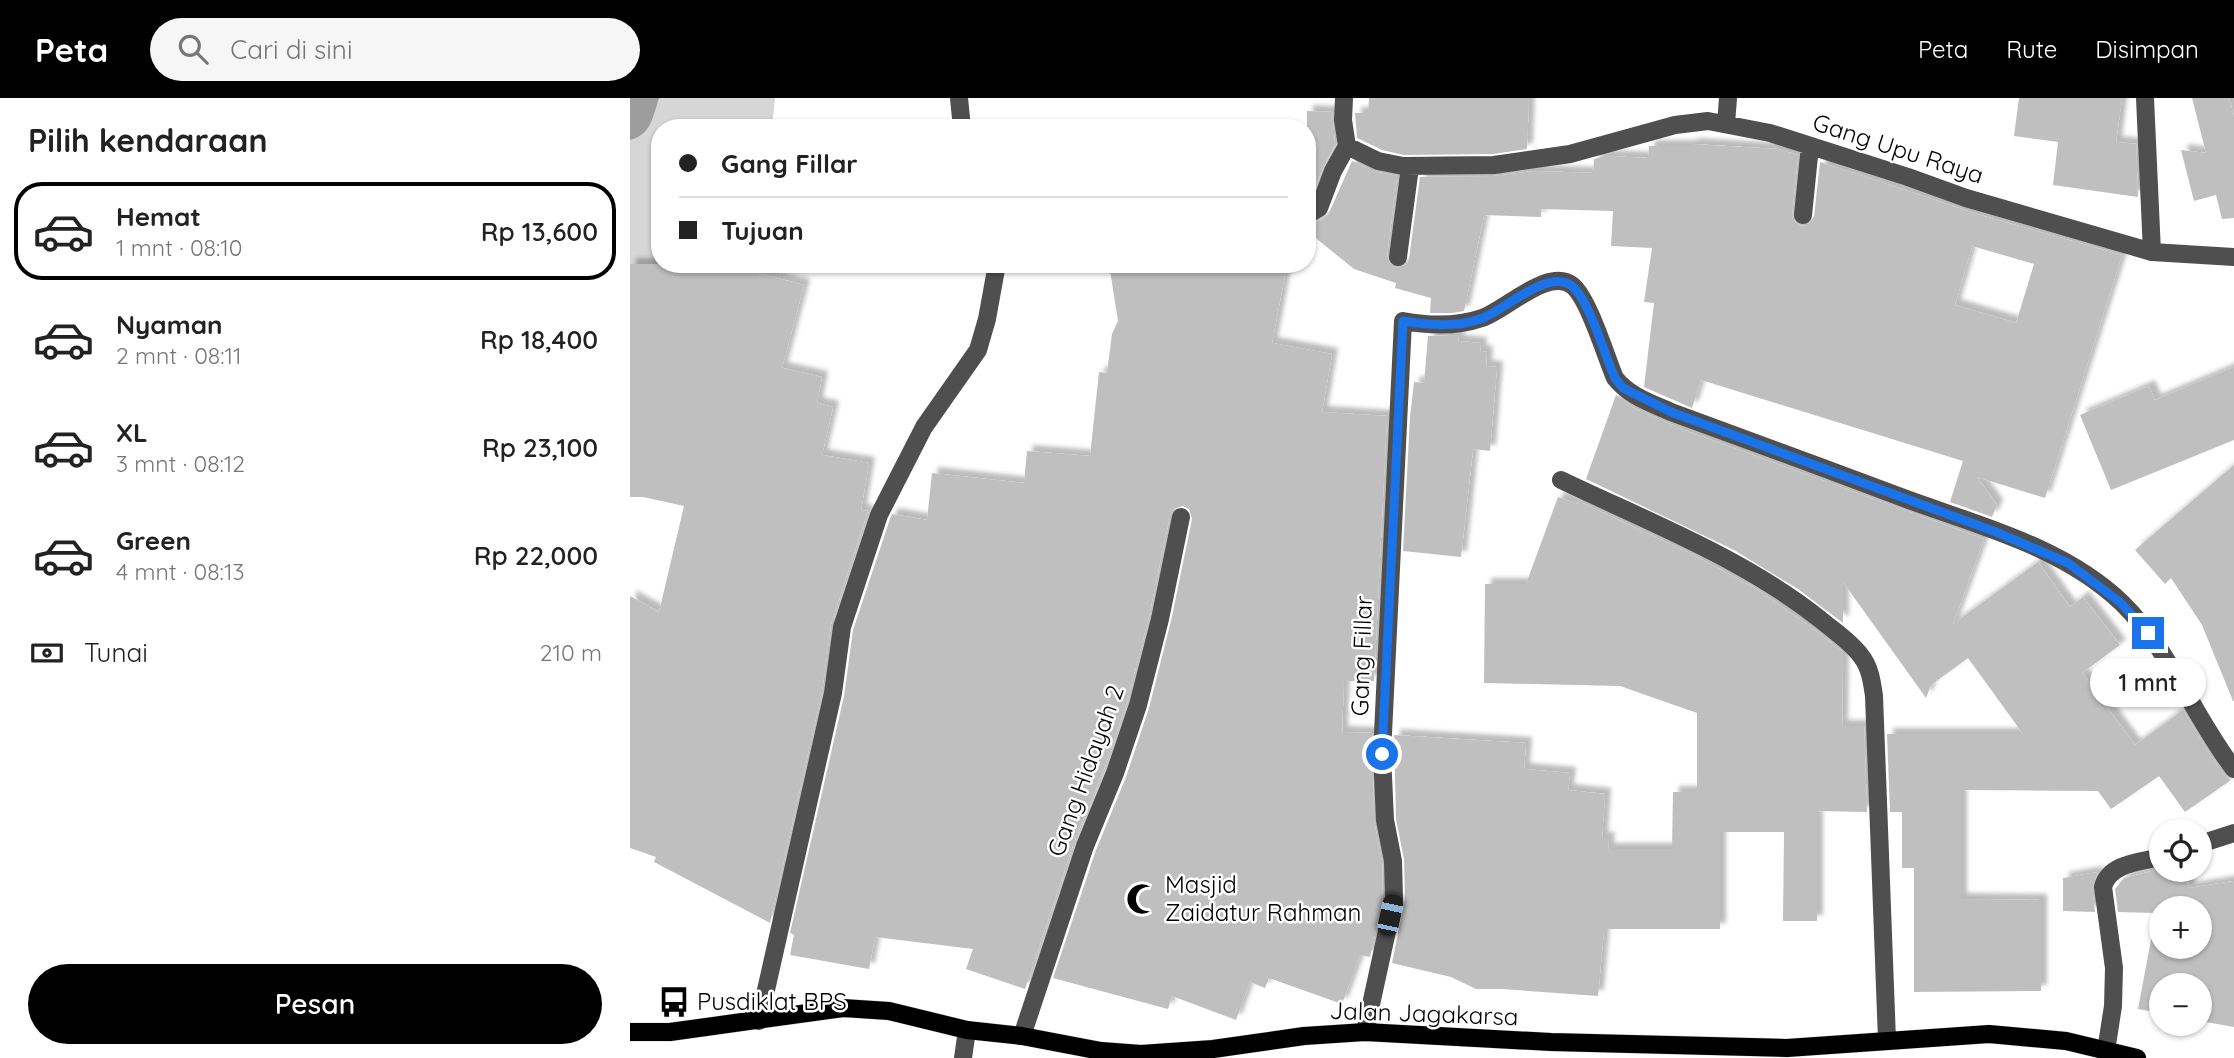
<!DOCTYPE html>
<html lang="id">
<meta charset="utf-8">
<style>
body{margin:0;font-family:Quicksand,sans-serif;background:#f6f6f6;color:#222;height:100vh;display:flex;flex-direction:column;font-size:26px;white-space:nowrap}
*{box-sizing:border-box;margin:0}
p{font-size:23px;color:#767676}
.icon{flex:none;width:38px;height:38px;fill:none;stroke:currentColor;stroke-width:2;stroke-linecap:round;stroke-linejoin:round}
.map{position:relative;flex:1;overflow:hidden}
.details{display:flex;flex-direction:column;background:#fff;width:630px}
.details>*{flex:none}
.guide{position:absolute;left:21px;top:21px;width:665px;height:154px;border-radius:28px;box-shadow:0 2px 5px #0004;display:grid;align-content:center;height:154px;padding:0 28px;background:#fff}
.buttons{position:absolute;left:1519px;top:721px;display:grid;gap:14px}
.buttons a{display:grid;place-items:center;width:63px;height:63px;border-radius:50%;background:#fff;box-shadow:0 2px 5px #0004;font-size:35px}
.end{position:absolute;width:32px;height:32px;margin:-16px;border:9px solid #1a73e8;background:#fff;box-shadow:0 0 0 4px #fff}
.from{border-radius:50%}
.bubble{position:absolute;height:49px;border-radius:24px;background:#fff;box-shadow:0 2px 5px #0004;font-size:23px;font-weight:600;line-height:49px;text-align:center}
.car{position:absolute;width:21px;height:42px;margin:-21px -10px;border-radius:9px;box-shadow:0 0 5px 2px #0007;background:linear-gradient(#222 24%,#8ab4d8 0 40%,#222 0 76%,#8ab4d8 0 86%,#222 0)}
.guide b{display:flex;align-items:center;gap:24px;height:66px;font-size:26px}
.guide b+b{border-top:2px solid #e0e0e0}
.guide i{width:18px;height:18px;background:#222}
ul{padding:0;list-style:none}
li{display:flex;align-items:center;gap:21px;height:98px;margin:0 14px 10px;padding:0 14px;border:4px solid transparent;border-radius:28px}
li div{flex:1}
li b{display:block;font-size:26px}
li em{font-style:normal;font-weight:600}
li.active{border-color:#000}
li>.icon{width:63px;height:63px;stroke-width:1.5}
h2{padding:0 28px;font-size:32px;line-height:84px}
.pay{display:flex;align-items:center;gap:18px;height:77px;padding:0 28px;font-size:26px}
.pay p{margin-inline-start:auto}
.cta{display:flex;gap:14px;margin-top:auto;padding:14px 28px}
.cta a{flex:1;height:80px;border-radius:42px;background:#000;color:#fff;font-size:28px;font-weight:600;line-height:80px;text-align:center}
header{display:flex;align-items:center;gap:42px;box-sizing:border-box;height:98px;padding:0 35px;background:#000;color:#fff}
header strong{font-size:33px}
nav{display:flex;gap:38px;margin-inline-start:auto;font-size:24px}
.search{width:490px;height:63px;background:#f6f6f6;display:flex;align-items:center;gap:18px;box-sizing:border-box;padding:0 24px;border-radius:38px;color:#767676;font-size:26px}
main{display:flex;flex:1;min-height:0}
.map>svg:first-child{display:block}
.green{fill:#d6d6d6}
.water{fill:#9d9d9d}
.building{fill:#bfbfbf;fill-rule:evenodd;filter:url(#shadow)}
.lines{fill:none;stroke-linecap:round;stroke-linejoin:round}
.major-casing{stroke:#dbdbdb;stroke-width:19}
.minor{stroke:#4f4f4f;stroke-width:18}
.major{stroke:#000;stroke-width:18}
.route{stroke:#1a73e8;stroke-width:9}
.labels{text-anchor:middle;stroke-width:5;stroke-linejoin:round;paint-order:stroke}
.street-label{font-size:24px;fill:#000;stroke:#fff}
.poi-label{font-size:24px;fill:#000;stroke:#fff;text-anchor:start}
</style>
<header>
<strong>Peta</strong>
<div class="search"><svg class="icon" aria-label="search" viewBox="0 0 24 24"><circle cx="10" cy="10" r="6"/><path d="M15 15l6 6"/></svg>Cari di sini</div>
<nav><a>Peta</a><a>Rute</a><a>Disimpan</a></nav>
</header>
<main>
<section class="details">
<h2>Pilih kendaraan</h2>
<ul>
<li class="active"><svg class="icon" aria-label="car" viewBox="0 0 24 24"><path d="M5 17H2v-5l4-1 3-4h7l3 4 3 1v5h-3M9 17h6M6 11h13"/><circle cx="7" cy="17" r="2"/><circle cx="17" cy="17" r="2"/></svg><div><b>Hemat</b><p>1 mnt · 08:10</p></div><em>Rp 13,600</em></li>
<li><svg class="icon" aria-label="car" viewBox="0 0 24 24"><path d="M5 17H2v-5l4-1 3-4h7l3 4 3 1v5h-3M9 17h6M6 11h13"/><circle cx="7" cy="17" r="2"/><circle cx="17" cy="17" r="2"/></svg><div><b>Nyaman</b><p>2 mnt · 08:11</p></div><em>Rp 18,400</em></li>
<li><svg class="icon" aria-label="car" viewBox="0 0 24 24"><path d="M5 17H2v-5l4-1 3-4h7l3 4 3 1v5h-3M9 17h6M6 11h13"/><circle cx="7" cy="17" r="2"/><circle cx="17" cy="17" r="2"/></svg><div><b>XL</b><p>3 mnt · 08:12</p></div><em>Rp 23,100</em></li>
<li><svg class="icon" aria-label="car" viewBox="0 0 24 24"><path d="M5 17H2v-5l4-1 3-4h7l3 4 3 1v5h-3M9 17h6M6 11h13"/><circle cx="7" cy="17" r="2"/><circle cx="17" cy="17" r="2"/></svg><div><b>Green</b><p>4 mnt · 08:13</p></div><em>Rp 22,000</em></li>
</ul>
<div class="pay"><svg class="icon" aria-label="cash" viewBox="0 0 24 24"><path d="M3 7h18v10H3z"/><circle cx="12" cy="12" r="2"/></svg>Tunai<p>210 m</p></div>
<div class="cta"><a>Pesan</a></div>
</section>
<div class="map">
<svg width="1604" height="960" viewBox="0 0 1604 960">
<defs>
<filter id="shadow"><feDropShadow dx="6" dy="-6" stdDeviation="2" flood-color="#0004"/></filter>
</defs>
<rect width="100%" height="100%" fill="#fff"/>
<path class="green" d="M0,0H145L142,30H30V164L0,248Z"/>
<path class="water" d="M0,0H29C23,18 21,37 0,42Z"/>
<path class="building" d="M739,0H899L897,51L863,56L774,57L752,52L727,40L725,15H738Z
M1389,0H1492L1486,44L1506,46L1508,99L1423,87L1428,44L1384,38Z
M1562,0H1599L1604,18V120L1592,121L1586,97L1564,103L1551,52L1576,55Z
M677,13L702,14L705,46L677,104Z
M1062,46L1147,51L1168,57L1162,117L1163,122L1171,128L1178,127L1184,119L1190,64L1350,117L1492,157L1415,400L1347,379L1367,407L1362,419L1320,404L1333,363L1071,282L1062,310L1014,289L1024,205L1014,204L1022,150L981,148L983,113L911,111V119L854,117L834,213L822,215H800L801,200L765,190L766,185L724,171L677,133V128L695,120L699,115L722,63L743,73L767,78L757,158L761,168L767,170L777,166L779,161L790,79L864,78L904,73L963,75L964,61L975,58L1018,60L1019,48H1062ZM1342,148L1404,166L1386,225L1325,207Z
M0,166H93L174,187L152,270L192,279L187,305L203,309L192,357L239,365L231,412L238,413L201,526L192,593L140,825L24,764L26,759L0,750V498L29,514L54,408L13,399H0Z
M479,166H657L642,245L702,256L692,314L757,318L744,583H714L712,634L742,635L744,723L752,764L753,800L740,859L730,857L712,906L639,880L635,890L620,884L606,922L542,898L538,911L423,880L466,752L496,679L519,610L541,523L562,421L559,411L553,408L543,411L540,417L519,518L497,604L474,671L444,744L395,891L336,871L343,851L245,839L239,871L160,857L164,837L160,835L214,598L223,532L260,421L262,416L297,422L302,375L394,385L397,353L460,358L469,274L477,275L482,236L488,223Z
M829,237L828,243L851,245L850,253L857,254L856,268L867,269L860,353L843,351L831,459L773,453L780,319L784,284L794,285L798,238Z
M1604,269V342L1481,392L1450,317L1519,288L1525,302Z
M986,297L1006,311L1054,332L1354,441L1323,526L1408,464L1440,509L1453,499L1490,547L1452,575L1505,647L1553,612L1580,657L1595,678L1601,682L1555,714L1529,678L1481,711L1468,693L1331,692V801L1411,802V893L1284,894V770H1272V714H1260L1257,636H1393L1338,560L1301,587L1296,600L1213,484V525L1168,491L1104,452L956,381Z
M1604,367V603H1603L1572,527L1541,480L1535,486L1505,452Z
M928,399L947,406L948,403L1060,455L1125,490L1184,531L1213,554L1212,628H1234L1237,714L1187,713V823H1153L1154,734H1090V831H974L968,898L872,891H846L821,879L762,865L775,801L774,761L766,721L764,637L896,645L894,671L940,675L938,692L975,696L972,740H979L978,751H1042L1043,694H1067V615L990,588L854,585L855,486H896Z
M1526,772H1556L1559,790L1604,783V929L1570,923V887H1531V915L1508,911L1526,815L1488,814L1485,791L1494,780ZM1531,810H1570V849H1531Z
M1468,774L1462,790L1465,814L1433,813V780Z"/>
<g class="lines">
<defs>
<path id="major" d="M0,934H40L213,910L259,913L337,932L392,938L471,953L511,956L583,951L674,938L735,934L921,944L1157,950L1359,936L1436,943L1507,960"/>
</defs>
<use href="#major" class="major-casing"/>
<path class="minor" d="M329,0L332,30
M714,0L713,22L717,48
M1515,0L1522,154
M1096,26L1098,0
M717,48L748,63L773,68L864,67L940,56L1045,27L1078,23L1140,35L1278,79L1336,100L1522,154L1604,159
M677,117L689,110L703,73L717,48
M1173,117L1180,48
M768,159L780,69
M931,382C1019,424 1115,461 1191,522C1204,533 1221,544 1231,558C1240,569 1242,584 1244,598L1257,942
M1570,746L1604,735
M129,923L203,595L212,529L249,417L294,329L348,252L357,221L367,166
M735,934L764,801L763,763L755,722L752,656L773,223C800,228 826,229 852,220C876,212 919,168 943,188C959,202 976,259 985,280C999,298 1021,305 1041,314C1120,343 1200,372 1279,402C1351,428 1435,450 1492,505C1541,553 1563,618 1604,671
M392,938L455,748L485,675L508,607L530,521L551,419
M1476,953L1483,908L1484,870L1473,789C1479,765 1511,764 1531,759
M333,960L337,932"/>
<use href="#major" class="major"/>
</g>
<g class="lines">
<path class="route" d="M752,656L773,223C799,227 827,230 853,220C876,211 923,166 945,191C962,210 974,256 985,280L993,290L1041,314L1366,434L1438,465L1491,505L1518,535"/>
</g>
<defs>
<symbol id="mosque-bare" viewBox="-9 -9 18 18"><path d="M3.5-4.9A6 6 0 1 0 3.5 4.9A5 5 0 1 1 3.5-4.9Z" fill="#000" stroke="#fff" stroke-width="2.5" paint-order="stroke"/></symbol>
<symbol id="bus-bare" viewBox="-9 -9 18 18"><path d="M-5-6H5V4H4V6H2V4H-2V6H-4V4H-5ZM-3.5-4V0h7V-4ZM-3.5 1.2v1.5H-2V1.2ZM2 1.2v1.5H3.5V1.2Z" fill="#000" stroke="#fff" stroke-width="2.5" paint-order="stroke"/></symbol>
</defs>
<g fill-rule="evenodd">
<use href="#mosque-bare" x="490" y="779" width="44" height="44"/>
<use href="#bus-bare" x="22" y="882" width="44" height="44"/>
</g>
<g class="labels">
<g class="street-label">
<text transform="translate(1268 51) rotate(18)" y="8">Gang Upu Raya</text>
<text transform="translate(732 558) rotate(-88)" y="8">Gang Fillar</text>
<text transform="translate(456 673) rotate(-70)" y="8">Gang Hidayah 2</text>
<text transform="translate(794 916) rotate(2)" y="8">Jalan Jagakarsa</text>
</g>
<g class="poi-label">
<text x="535" y="795">Masjid<tspan x="535" dy="28">Zaidatur Rahman</tspan></text>
<text x="67" y="912">Pusdiklat BPS</text>
</g>
</g>
</svg>
<div class="buttons">
<a><svg class="icon" aria-label="locate" viewBox="0 0 24 24"><circle cx="12" cy="12" r="6"/><path d="M12 2v4M12 18v4M2 12h4M18 12h4"/></svg></a>
<a>+</a>
<a>−</a>
</div>
<i class="end from" style="left:752px;top:656px"></i>
<i class="end" style="left:1518px;top:535px"></i>
<div class="bubble" style="left:1460px;top:560px;width:116px">1 mnt</div>
<i class="car" style="left:760px;top:817px;rotate:12deg"></i>
<div class="guide">
<b><i class="from"></i>Gang Fillar</b>
<b><i></i>Tujuan</b>
</div>
</div>
</main>
